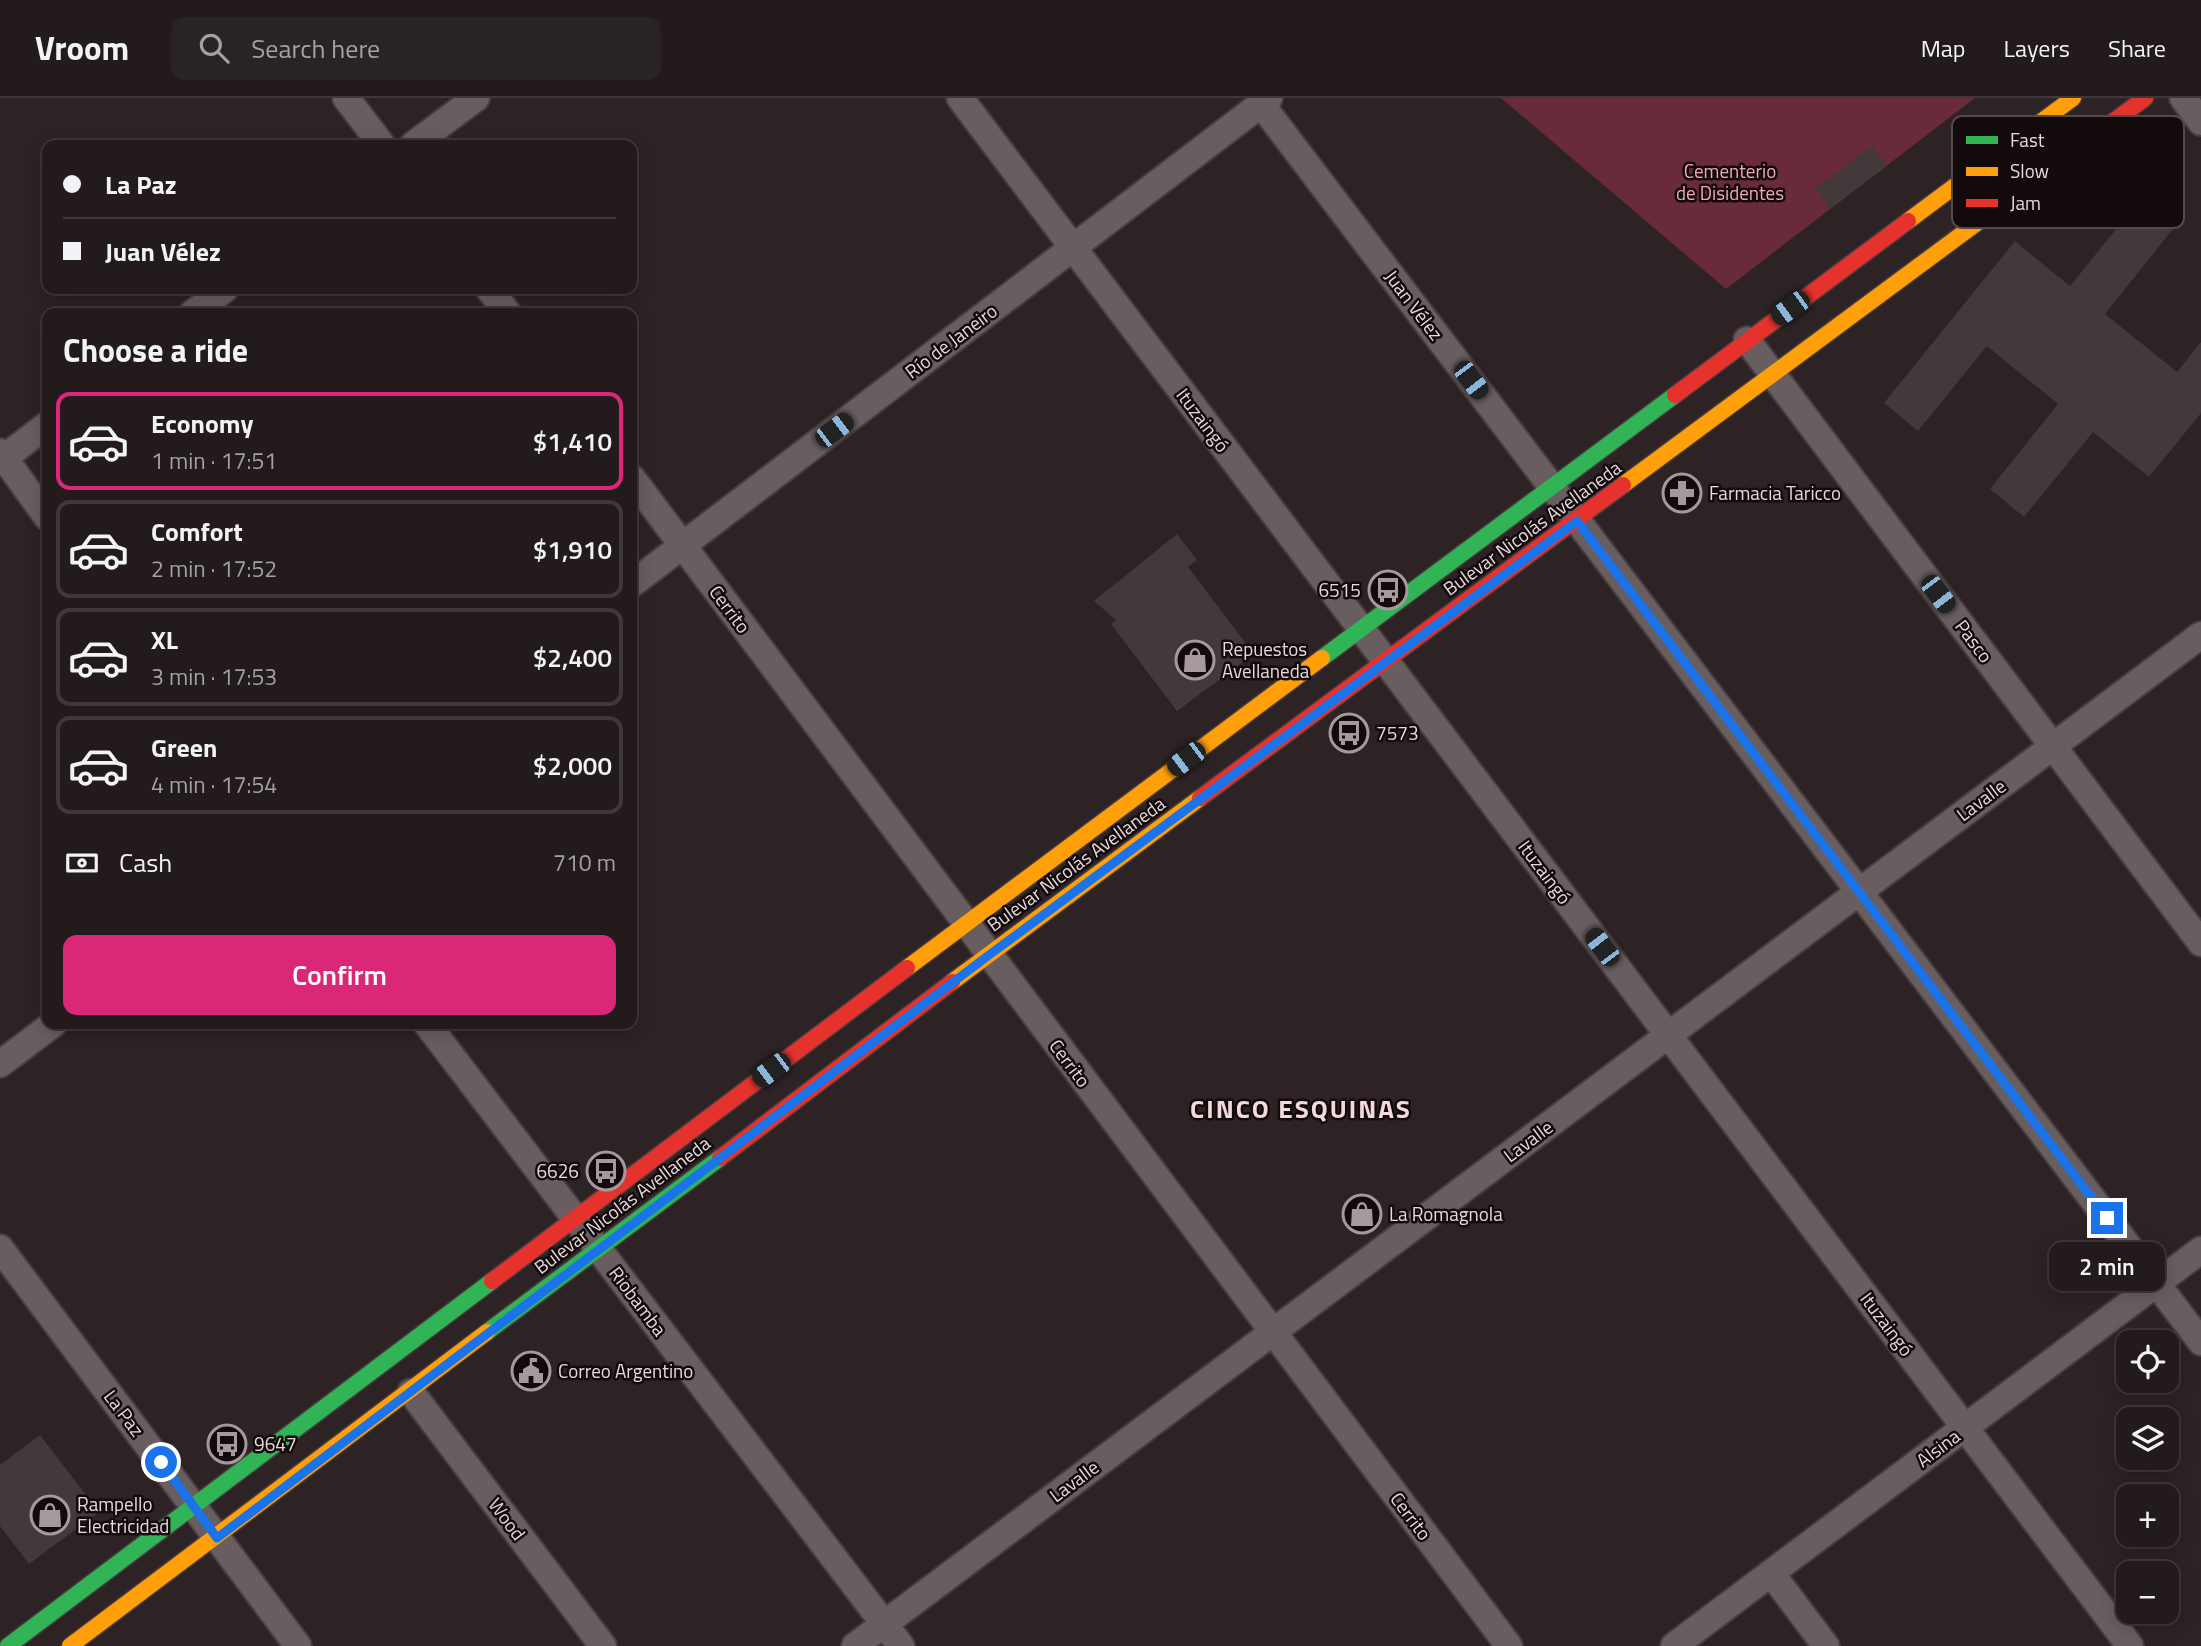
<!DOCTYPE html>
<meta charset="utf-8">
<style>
body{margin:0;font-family:"Titillium Web",sans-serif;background:#2a2324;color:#f1f3f6;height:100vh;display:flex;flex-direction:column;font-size:26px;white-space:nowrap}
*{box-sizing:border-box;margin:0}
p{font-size:23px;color:#a2a1a3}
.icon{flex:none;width:38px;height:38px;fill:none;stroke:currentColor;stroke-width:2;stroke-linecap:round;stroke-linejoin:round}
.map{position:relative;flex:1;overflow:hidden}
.panel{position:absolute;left:42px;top:210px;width:595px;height:721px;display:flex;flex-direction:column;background:#221a1b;border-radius:14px;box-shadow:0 4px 18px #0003,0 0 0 2px #3f383a}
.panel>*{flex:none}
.top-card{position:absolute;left:42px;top:42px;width:595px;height:154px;border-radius:14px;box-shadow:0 4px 18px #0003,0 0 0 2px #3f383a;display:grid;align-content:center;height:154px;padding:0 21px;background:#221a1b}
.controls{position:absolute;left:2116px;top:1232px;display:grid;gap:14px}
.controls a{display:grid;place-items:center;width:63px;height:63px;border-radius:14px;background:#221a1b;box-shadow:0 4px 18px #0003,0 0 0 2px #3f383a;font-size:35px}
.end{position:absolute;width:32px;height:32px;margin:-16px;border:9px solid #1a73e8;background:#fff;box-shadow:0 0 0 4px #fff}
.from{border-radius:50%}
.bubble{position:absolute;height:49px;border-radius:14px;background:#221a1b;box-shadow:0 4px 18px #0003,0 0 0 2px #3f383a;font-size:23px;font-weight:600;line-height:49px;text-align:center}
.car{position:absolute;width:21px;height:42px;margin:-21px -10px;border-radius:9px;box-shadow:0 0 5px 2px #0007;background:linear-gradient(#222 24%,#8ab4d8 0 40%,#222 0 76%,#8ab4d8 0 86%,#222 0)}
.top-card b{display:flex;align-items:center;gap:24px;height:66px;font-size:26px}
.top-card b+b{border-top:2px solid #3f383a}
.top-card i{width:18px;height:18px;background:#f1f3f6}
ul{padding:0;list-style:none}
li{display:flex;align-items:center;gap:21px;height:98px;margin:0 14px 10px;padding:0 7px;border:4px solid #3f383a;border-radius:14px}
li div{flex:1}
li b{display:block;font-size:26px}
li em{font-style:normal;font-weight:600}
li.on{border-color:#db2777}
li>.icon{width:63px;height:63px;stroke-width:1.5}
h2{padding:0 21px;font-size:32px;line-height:84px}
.pay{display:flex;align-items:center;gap:18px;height:77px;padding:0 21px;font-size:26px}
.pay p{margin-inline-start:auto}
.primary-button{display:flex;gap:14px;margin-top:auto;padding:14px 21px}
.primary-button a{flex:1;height:80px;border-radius:14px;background:#db2777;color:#fff;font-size:28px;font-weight:600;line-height:80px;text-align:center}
header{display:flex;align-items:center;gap:42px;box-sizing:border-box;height:98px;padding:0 35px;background:#221a1b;border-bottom:2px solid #3f383a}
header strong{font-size:33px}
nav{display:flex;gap:38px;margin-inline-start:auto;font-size:24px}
.search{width:490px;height:63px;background:#2a2324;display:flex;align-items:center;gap:18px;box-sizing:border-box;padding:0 24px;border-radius:14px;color:#a2a1a3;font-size:26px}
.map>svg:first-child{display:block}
.green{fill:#692a3a}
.building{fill:#43393b}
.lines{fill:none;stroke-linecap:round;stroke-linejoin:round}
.street-casing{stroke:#473d3f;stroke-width:30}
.fast-casing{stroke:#473d3f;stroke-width:19}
.slow-casing{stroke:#473d3f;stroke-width:19}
.jam-casing{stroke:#473d3f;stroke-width:19}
.street{stroke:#685e60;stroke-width:26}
.fast{stroke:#30b455;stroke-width:16}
.slow{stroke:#ff9f0a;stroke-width:16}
.jam{stroke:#e5322d;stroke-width:16}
.route{stroke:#1a73e8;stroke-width:9}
.labels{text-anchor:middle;stroke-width:5;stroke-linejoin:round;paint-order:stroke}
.park-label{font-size:19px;fill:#f4a7b7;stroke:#130a0c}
.street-label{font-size:19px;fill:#e7d9db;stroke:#130a0c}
.poi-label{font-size:19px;fill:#e7d9db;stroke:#130a0c;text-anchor:start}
.district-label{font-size:26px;font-weight:bold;letter-spacing:2px;fill:#f5d8dd;stroke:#130a0c}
.key{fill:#130a0c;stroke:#53484a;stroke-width:2}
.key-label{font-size:19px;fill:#e7d9db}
</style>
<header>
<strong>Vroom</strong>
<div class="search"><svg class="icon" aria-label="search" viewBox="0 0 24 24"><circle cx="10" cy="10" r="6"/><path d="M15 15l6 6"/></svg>Search here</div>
<nav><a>Map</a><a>Layers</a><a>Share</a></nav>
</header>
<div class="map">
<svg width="2201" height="1548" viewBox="0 0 2201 1548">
<rect width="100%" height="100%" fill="#2d2224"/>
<path class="green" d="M1501,0H1975L1726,191Z"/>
<path class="building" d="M1872,48L1887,68L1830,111L1815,91Z
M2139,103L2173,131L2105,216L2177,274L2201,244V315L2149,379L2093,334L2024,419L1990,391L2058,306L1987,248L1918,333L1884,305L2015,143L2070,188Z
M1177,436L1197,462L1188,469L1254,556L1177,613L1111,526L1116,522L1094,503Z
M40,1337L99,1414L29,1466L0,1428V1367Z"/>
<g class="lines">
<defs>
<path id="street" d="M346,0L382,47
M960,0L2130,1548
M2183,0L2201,24
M1261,6L2201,1244
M413,47L476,0
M489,191L508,215
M193,215L225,191
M1747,242L2201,845
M0,354L47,419
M0,363L47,327
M632,380L1509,1548
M632,486L1269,0
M427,926L901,1548
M0,966L53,926
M0,1150L298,1548
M411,1294L603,1548
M1771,1475L1826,1548
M855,1548L2201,537
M1674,1548L2201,1152"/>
<path id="fast" d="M1322,560L1675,297
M487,1234L720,1060
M8,1548L492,1183"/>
<path id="slow" d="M1908,123L2073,0
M1623,387L2066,59
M907,870L1322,560
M952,884L1200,700
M70,1548L487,1234"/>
<path id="jam" d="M2066,59L2145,0
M1675,297L1908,123
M1200,700L1623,387
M720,1060L952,884
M492,1183L907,870"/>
</defs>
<use href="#street" class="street-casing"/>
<use href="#fast" class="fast-casing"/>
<use href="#slow" class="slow-casing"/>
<use href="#jam" class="jam-casing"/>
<use href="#street" class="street"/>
<use href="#fast" class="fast"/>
<use href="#slow" class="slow"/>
<use href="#jam" class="jam"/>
</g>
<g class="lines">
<path class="route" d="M161,1364L217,1440L989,857L1577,423L2107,1120"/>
</g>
<defs>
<symbol id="pharmacy-ring" viewBox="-11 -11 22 22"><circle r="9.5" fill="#130a0c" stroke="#a6999b" stroke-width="1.5"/><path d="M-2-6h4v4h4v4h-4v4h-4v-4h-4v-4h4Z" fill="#a6999b"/></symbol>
<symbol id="bus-ring" viewBox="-11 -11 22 22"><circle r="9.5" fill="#130a0c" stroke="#a6999b" stroke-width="1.5"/><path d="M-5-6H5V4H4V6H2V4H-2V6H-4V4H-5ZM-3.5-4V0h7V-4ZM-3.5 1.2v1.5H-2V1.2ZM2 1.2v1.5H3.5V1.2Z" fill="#a6999b"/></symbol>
<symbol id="shop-ring" viewBox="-11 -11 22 22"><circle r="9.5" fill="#130a0c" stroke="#a6999b" stroke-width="1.5"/><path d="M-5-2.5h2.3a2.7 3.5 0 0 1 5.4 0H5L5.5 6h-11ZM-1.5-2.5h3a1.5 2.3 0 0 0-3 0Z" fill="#a6999b"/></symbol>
<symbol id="civic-ring" viewBox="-11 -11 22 22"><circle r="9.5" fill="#130a0c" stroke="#a6999b" stroke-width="1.5"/><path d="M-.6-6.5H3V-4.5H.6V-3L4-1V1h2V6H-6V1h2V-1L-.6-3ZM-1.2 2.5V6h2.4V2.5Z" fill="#a6999b"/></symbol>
</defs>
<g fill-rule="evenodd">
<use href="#pharmacy-ring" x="1660" y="373" width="44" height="44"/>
<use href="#bus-ring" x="1366" y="470" width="44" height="44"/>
<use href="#shop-ring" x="1173" y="540" width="44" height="44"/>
<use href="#bus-ring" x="1327" y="613" width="44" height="44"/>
<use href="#bus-ring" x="584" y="1051" width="44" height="44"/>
<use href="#shop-ring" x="1340" y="1094" width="44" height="44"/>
<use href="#civic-ring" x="509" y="1251" width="44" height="44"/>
<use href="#bus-ring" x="205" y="1324" width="44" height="44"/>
<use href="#shop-ring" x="28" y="1395" width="44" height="44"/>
</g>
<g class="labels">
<g class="park-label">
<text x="1730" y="80">Cementerio<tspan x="1730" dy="22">de Disidentes</tspan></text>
</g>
<g class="street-label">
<text transform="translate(1414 207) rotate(53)" y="7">Juan Vélez</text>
<text transform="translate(951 243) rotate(-37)" y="7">Río de Janeiro</text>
<text transform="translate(1203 322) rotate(53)" y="7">Ituzaingó</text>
<text transform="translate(1532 430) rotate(-36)" y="7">Bulevar Nicolás Avellaneda</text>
<text transform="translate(730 511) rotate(53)" y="7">Cerrito</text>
<text transform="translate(1974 543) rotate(53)" y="7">Pasco</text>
<text transform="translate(1981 702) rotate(-37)" y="7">Lavalle</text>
<text transform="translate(1076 766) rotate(-36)" y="7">Bulevar Nicolás Avellaneda</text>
<text transform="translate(1545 774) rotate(53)" y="7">Ituzaingó</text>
<text transform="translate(1070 965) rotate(53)" y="7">Cerrito</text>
<text transform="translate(1528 1043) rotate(-37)" y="7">Lavalle</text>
<text transform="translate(622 1107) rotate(-37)" y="7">Bulevar Nicolás Avellaneda</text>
<text transform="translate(638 1203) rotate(53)" y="7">Riobamba</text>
<text transform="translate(1887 1226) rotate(53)" y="7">Ituzaingó</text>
<text transform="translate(124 1315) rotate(53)" y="7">La Paz</text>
<text transform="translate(1938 1350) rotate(-37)" y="7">Alsina</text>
<text transform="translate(1074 1383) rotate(-37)" y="7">Lavalle</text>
<text transform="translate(1411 1418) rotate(53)" y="7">Cerrito</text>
<text transform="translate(507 1421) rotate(53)" y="7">Wood</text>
</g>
<g class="poi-label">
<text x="1709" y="402">Farmacia Taricco</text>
<text x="1361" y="499" text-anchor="end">6515</text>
<text x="1222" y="558">Repuestos<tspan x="1222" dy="22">Avellaneda</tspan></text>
<text x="1376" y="642">7573</text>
<text x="579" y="1080" text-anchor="end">6626</text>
<text x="1389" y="1123">La Romagnola</text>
<text x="558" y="1280">Correo Argentino</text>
<text x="254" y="1353">9647</text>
<text x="77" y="1413">Rampello<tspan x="77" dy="22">Electricidad</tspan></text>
</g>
<g class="district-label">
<text x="1301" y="1020">CINCO ESQUINAS</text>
</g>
</g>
<rect x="1952" y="18" width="232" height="112" rx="10" class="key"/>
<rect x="1966" y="38" width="32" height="8" fill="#30b455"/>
<rect x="1966" y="69" width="32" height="9" fill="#ff9f0a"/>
<rect x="1966" y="101" width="32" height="8" fill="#e5322d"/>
<g class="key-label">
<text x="2010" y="49">Fast</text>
<text x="2010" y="80">Slow</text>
<text x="2010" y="112">Jam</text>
</g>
</svg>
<div class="controls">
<a><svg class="icon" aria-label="locate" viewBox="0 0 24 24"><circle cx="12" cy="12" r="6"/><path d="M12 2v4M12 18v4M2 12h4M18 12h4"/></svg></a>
<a><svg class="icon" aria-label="layers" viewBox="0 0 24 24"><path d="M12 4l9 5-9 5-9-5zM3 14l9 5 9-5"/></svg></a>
<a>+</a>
<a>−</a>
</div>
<i class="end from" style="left:161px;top:1364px"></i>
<i class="end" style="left:2107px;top:1120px"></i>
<div class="bubble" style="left:2049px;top:1144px;width:116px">2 min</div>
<i class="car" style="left:1790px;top:210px;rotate:234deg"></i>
<i class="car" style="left:1471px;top:282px;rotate:143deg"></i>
<i class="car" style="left:834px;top:332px;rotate:53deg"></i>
<i class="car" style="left:1938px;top:496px;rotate:143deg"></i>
<i class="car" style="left:1186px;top:661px;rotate:233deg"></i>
<i class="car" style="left:1602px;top:849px;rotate:323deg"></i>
<i class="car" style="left:771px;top:972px;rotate:233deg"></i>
<div class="top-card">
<b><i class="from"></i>La Paz</b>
<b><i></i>Juan Vélez</b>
</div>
<section class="panel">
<h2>Choose a ride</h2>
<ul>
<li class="on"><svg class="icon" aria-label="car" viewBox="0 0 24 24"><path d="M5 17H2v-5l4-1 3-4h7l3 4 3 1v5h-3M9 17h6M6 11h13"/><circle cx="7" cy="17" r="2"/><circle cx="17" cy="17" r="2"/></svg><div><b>Economy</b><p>1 min · 17:51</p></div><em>$1,410</em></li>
<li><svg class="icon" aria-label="car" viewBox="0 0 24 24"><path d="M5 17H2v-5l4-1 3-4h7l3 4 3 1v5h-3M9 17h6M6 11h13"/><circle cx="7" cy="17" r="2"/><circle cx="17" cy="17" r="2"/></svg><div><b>Comfort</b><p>2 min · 17:52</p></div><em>$1,910</em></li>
<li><svg class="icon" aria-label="car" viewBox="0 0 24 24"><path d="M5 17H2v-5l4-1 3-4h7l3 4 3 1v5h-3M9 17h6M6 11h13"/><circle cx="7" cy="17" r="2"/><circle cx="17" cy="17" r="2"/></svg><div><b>XL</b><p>3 min · 17:53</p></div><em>$2,400</em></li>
<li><svg class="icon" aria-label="car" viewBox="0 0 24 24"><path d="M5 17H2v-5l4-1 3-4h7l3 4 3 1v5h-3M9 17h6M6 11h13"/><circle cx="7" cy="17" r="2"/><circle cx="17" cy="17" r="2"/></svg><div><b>Green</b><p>4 min · 17:54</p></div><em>$2,000</em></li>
</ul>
<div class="pay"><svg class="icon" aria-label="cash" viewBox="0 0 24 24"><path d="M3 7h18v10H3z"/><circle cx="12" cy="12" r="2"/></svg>Cash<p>710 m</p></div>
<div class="primary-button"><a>Confirm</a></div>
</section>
</div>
